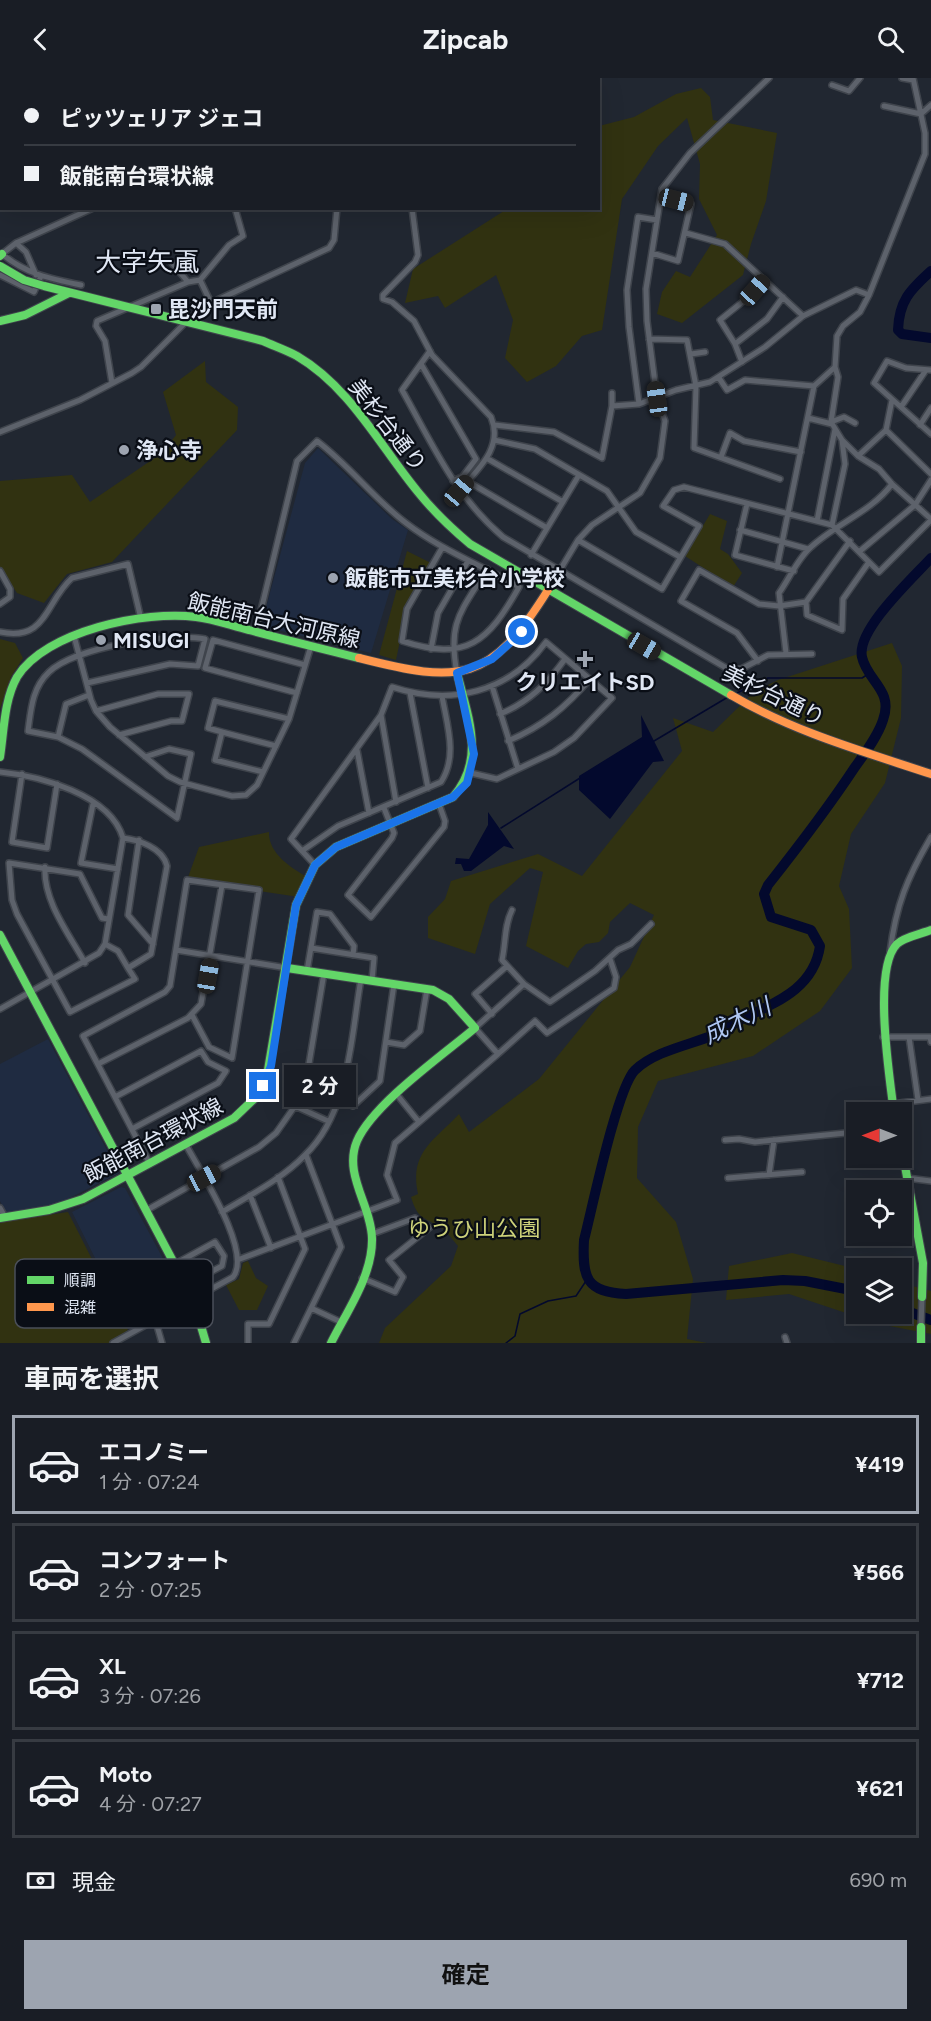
<!DOCTYPE html>
<html lang="ja">
<meta charset="utf-8">
<style>
body{margin:0;font-family:Figtree,"Noto Sans JP",sans-serif;background:#22262d;color:#f1f3f6;height:100vh;display:flex;flex-direction:column;font-size:22px;white-space:nowrap}
*{box-sizing:border-box;margin:0}
p{font-size:20px;color:#9fa2a7}
.icon{flex:none;width:33px;height:33px;fill:none;stroke:currentColor;stroke-width:2;stroke-linecap:round;stroke-linejoin:round}
.map{position:relative;height:1265px;overflow:hidden}
.panel{display:flex;flex-direction:column;background:#191d25;flex:1}
.panel>*{flex:none}
.banner{position:absolute;left:0px;top:0px;width:600px;height:132px;box-shadow:0 6px 24px #0002,0 0 0 2px #373b42;display:grid;align-content:center;height:132px;padding:0 24px;background:#191d25}
.needle{width:39px;rotate:270deg}
.fabs{position:absolute;left:846px;top:1024px;display:grid;gap:12px}
.fabs a{display:grid;place-items:center;width:66px;height:66px;border-radius:0px;background:#191d25;box-shadow:0 6px 24px #0002,0 0 0 2px #373b42;font-size:30px}
.end{position:absolute;width:27px;height:27px;margin:-14px;border:8px solid #1a73e8;background:#fff;box-shadow:0 0 0 3px #fff}
.from{border-radius:50%}
.bubble{position:absolute;height:42px;border-radius:0px;background:#191d25;box-shadow:0 6px 24px #0002,0 0 0 2px #373b42;font-size:20px;font-weight:700;line-height:42px;text-align:center}
.car{position:absolute;width:18px;height:36px;margin:-18px -9px;border-radius:8px;box-shadow:0 0 4px 2px #0007;background:linear-gradient(#222 24%,#8ab4d8 0 40%,#222 0 76%,#8ab4d8 0 86%,#222 0)}
.banner b{display:flex;align-items:center;gap:21px;height:57px;font-size:22px}
.banner b+b{border-top:2px solid #373b42}
.banner i{width:15px;height:15px;background:#f1f3f6}
ul{padding:0;list-style:none}
li{display:flex;align-items:center;gap:18px;height:99px;margin:0 12px 9px;padding:0 12px;border:3px solid #373b42;border-radius:0px}
li div{flex:1}
li b{display:block;font-size:22px}
li em{font-style:normal;font-weight:700}
li.active{border-color:#9da4b0}
li>.icon{width:54px;height:54px;stroke-width:1.5}
h2{padding:0 24px;font-size:27px;line-height:72px}
.pay{display:flex;align-items:center;gap:15px;height:66px;padding:0 24px;font-size:22px}
.pay p{margin-inline-start:auto}
.button{display:flex;gap:12px;margin-top:auto;padding:12px 24px}
.button a{flex:1;height:69px;border-radius:0px;background:#9da4b0;color:#111;font-size:24px;font-weight:700;line-height:69px;text-align:center}
header{display:flex;justify-content:space-between;align-items:center;height:78px;padding:0 24px;background:#191d25;font-size:27px;font-weight:700}
.map>svg:first-child{display:block}
.built{fill:#1f2b41}
.green{fill:#313211}
.water{fill:#03092d}
.lines{fill:none;stroke-linecap:round;stroke-linejoin:round}
.stream{stroke:#03092d;stroke-width:1.5}
.river{stroke:#03092d;stroke-width:10}
.street-casing{stroke:#3f444c;stroke-width:8}
.fast-casing{stroke:#3f444c;stroke-width:10}
.slow-casing{stroke:#3f444c;stroke-width:10}
.street{stroke:#5d626b;stroke-width:5}
.fast{stroke:#63d668;stroke-width:8}
.slow{stroke:#ff974d;stroke-width:8}
.fast-bridge-casing{stroke:#3f444c;stroke-width:10;stroke-linecap:butt}
.fast-bridge{stroke:#63d668;stroke-width:8}
.route{stroke:#1a73e8;stroke-width:8}
.poi-dot{fill:#9da4b0;stroke:#0a0e16;stroke-width:2}
.labels{text-anchor:middle;stroke-width:4.5;stroke-linejoin:round;paint-order:stroke}
.poi-label{font-size:22px;font-weight:bold;fill:#e0e7f4;stroke:#0a0e16;text-anchor:start}
.street-label{font-size:22px;fill:#e0e7f4;stroke:#0a0e16}
.park-label{font-size:22px;fill:#ced27a;stroke:#0a0e16}
.water-label{font-size:24px;font-style:italic;fill:#aec6f2;stroke:#0a0e16}
.quarter-label{font-size:26px;fill:#e0e7f4;stroke:#0a0e16}
.key{fill:#0a0e16;stroke:#4a4f59;stroke-width:1.5}
.key-label{font-size:16px;fill:#e0e7f4}
</style>
<header><svg class="icon" aria-label="back" viewBox="0 0 24 24"><path d="M15 5l-7 7 7 7"/></svg>Zipcab<svg class="icon" aria-label="search" viewBox="0 0 24 24"><circle cx="10" cy="10" r="6"/><path d="M15 15l6 6"/></svg></header>
<div class="map">
<svg width="931" height="1265" viewBox="0 0 931 1265">
<rect width="100%" height="100%" fill="#212731"/>
<path class="built" d="M318,370L392,441L408,452L371,575L261,548L305,385Z
M48,961L119,1095L60,1125L6,1135L0,1123V986Z
M121,1109L125,1110L181,1214L180,1222L129,1248L72,1134Z"/>
<path class="green" d="M701,10L710,19L713,42L777,55L766,123L751,166L743,197L682,245L657,236L662,214L676,193L690,199L717,157L699,121L700,86L687,40L658,68L622,121L602,252L582,258L556,288L527,304L505,280L513,242L496,197L445,230L438,218L405,225L413,191L507,131L598,130L599,48L634,39L676,16Z
M205,283L206,304L238,329L237,352L112,484L67,496L44,525L17,515L0,489V403L72,397L90,424L162,375L176,357L163,314Z
M710,436L727,443L720,471L728,476L742,495L733,509L685,478Z
M407,473L431,485L407,529L396,582L379,577Z
M0,561L15,565L23,580L11,599L0,631Z
M892,565L902,588L901,640L885,705L851,756L839,808L849,831L852,890L820,933L753,978L658,1003L638,1049L637,1100L676,1144L693,1201L687,1261L707,1265H379L385,1250L451,1188L458,1168C453,1162 447,1154 441,1150C423,1138 418,1142 411,1119L418,1116C409,1074 434,1063 459,1036L469,1054L539,1001L630,889L654,837L630,825L610,844L608,855L599,864L586,866L578,873L568,890L526,868L543,794L530,790L490,826L475,876L428,860V839L445,821L451,803L538,776L582,798L682,673L673,640L713,654L754,614L778,602Z
M269,754C268,775 291,790 307,799L299,819L187,802L199,769Z
M68,1134L128,1252L109,1265H0V1144Z
M792,1175L857,1191L856,1236H902V1205L931,1213V1256L879,1246L789,1216L726,1222L729,1188Z
M248,1183L256,1200L268,1208L257,1232H239L226,1207L239,1201L243,1185Z"/>
<path class="water" d="M641,637L664,683L653,684L610,741L579,712V698L642,659Z
M488,734L514,771L504,768L471,793H464L461,786H455L456,780L469,781L488,747Z"/>
<g class="lines">
<path class="stream" d="M735,616L768,600H862L870,595
M654,663L728,619
M501,750L580,700
M506,1265L515,1258L520,1236L548,1223L576,1218L588,1200"/>
<path class="river" d="M931,193C910,212 899,223 898,252L902,256L931,260
M856,1213L805,1203L783,1202L626,1216C586,1214 582,1200 584,1162C592,1131 617,1010 635,992C655,973 689,967 714,957C724,953 733,946 742,941C777,924 814,910 820,868L811,852L771,839L764,816L768,807C798,769 828,730 855,689C865,675 878,658 883,642C894,612 867,603 862,579C856,552 913,500 931,480
M902,1231L931,1242"/>
<defs>
<path id="street" d="M902,0L913,2
M913,0L925,55V76L869,217L860,234L843,248L837,258L835,289L838,299L831,344L842,362L858,378L879,391L892,406L931,441
M248,2V0
M332,2L334,0
M438,2L443,0
M832,7L849,13L860,0
M884,28L921,36L931,27
M412,130L418,177L415,184L383,217V221L392,224L414,243L432,277L491,339C504,370 477,392 459,413
M686,155L725,166L803,238
M16,165L26,174L36,197
M652,175L678,183L691,126L661,118
M172,185L188,204
M0,197L34,214L41,198
M200,202L211,225
M81,207C51,201 26,196 2,176L16,165L93,130
M649,261L687,262L696,308L694,370L780,401
M735,266L767,241L783,219
M430,273L402,312C433,367 454,417 503,459L728,591H741L768,577L812,576
M691,276L705,274
M742,284L735,266L720,242L746,221L763,203
M421,286L476,381L463,398L453,403
M931,292L906,290L887,283L874,305L931,356
M719,300L727,312L745,302L814,308
M112,305L105,263L96,248L97,243L188,204L200,202L229,167L243,158L235,130
M612,315V328L639,326L676,312L710,304L765,269L803,238L856,212L869,217
M639,326L629,249L627,212L638,139L657,142
M901,329L926,292
M808,340L832,346
M831,344L844,339L855,345
M495,347L554,354L602,380L612,328
M920,347L931,330
M886,352L931,396
M0,354L80,322L132,295L141,289L186,244L211,225L329,170L334,162L337,130
M494,362L535,371L607,413L636,454L680,479
M858,378L886,352L892,322
M721,379L730,355L744,363L801,374
M488,381L563,424
M467,403L547,450
M747,426L735,477L794,493
M817,443L835,351
M832,447L845,386L842,362
M740,452L808,471
M578,462L662,511L699,448L663,428L674,412L684,409L832,447L879,494L931,442
M850,463L806,524L807,537L842,552L843,521L869,484
M860,473L915,427L931,402
M531,477L579,397
M777,489L814,308L835,289
M0,493L10,511V519L0,526
M548,512L578,462L592,447L640,415L660,380L665,343L657,321L647,243L646,211L662,111L690,75L769,0
M256,553L297,383L317,363C349,387 374,421 406,445C441,472 481,487 519,509C488,564 467,584 402,563L407,531L442,470
M0,554C47,564 45,524 72,500L128,486L141,541
M74,558L91,622L96,633L110,649L168,698L180,704L232,718L246,717L257,707L289,641L311,568
M431,571L438,535L468,483
M786,575L779,515C789,501 798,480 811,469C837,445 871,434 892,406
M758,583L737,555L681,523L699,492L759,526L779,528L806,524
M457,595C447,543 462,533 487,491
M87,605L170,586L198,588L205,561C170,554 75,569 49,594C32,610 31,631 28,653L58,659L82,671L177,740L191,676L169,671L145,679
M492,608L518,691
M297,615L205,590L213,562L305,587
M410,615L428,710
M96,633L158,616H189L182,643H171L119,657
M500,636C529,624 547,606 565,581
M381,637L396,724
M222,654L276,668
M58,659L66,626L89,617
M508,663C543,648 565,630 590,601
M357,672L369,735
M0,694C39,698 110,716 123,760L105,866L99,875L0,931
M263,694L215,682L222,654L208,650L215,623L289,641
M22,696L12,764L47,770L57,706
M93,726L81,785L118,791
M384,730L394,755L392,760L348,817L371,839L444,749L445,743L439,726
M139,762L128,837L153,866
M302,773L338,748L441,704C458,678 447,647 442,618
M315,787L291,761L381,637L392,609C451,628 509,615 546,564L612,620L574,660L554,674L497,701L471,695
M45,789C43,823 69,856 85,885
M512,832C504,848 506,864 502,882L524,906L550,924L595,893L618,872L631,866L651,846
M108,841L102,840L80,796L9,785L12,822L17,836L70,934L135,901L128,890L151,876L167,788C163,770 139,762 123,760
M105,866L118,873L128,890
M311,870L374,880L372,902
M176,872L287,890
M890,874C896,827 907,800 931,759
M307,893L317,834L330,836L354,868L353,877
M324,895L305,1010L353,1028L380,1003L394,906
M492,936L475,916L507,888
M883,959H930L931,964
M909,959L918,1022
M386,964L404,967L420,953L427,911
M498,976L535,943L547,955L614,910L616,899L610,881
M98,986L188,940L201,926L222,807
M398,1018L419,1044
M115,1019L201,973L208,984L226,993L218,1005L132,1051
M892,1026L931,1021
M725,1062L739,1061L755,1064L856,1054
M150,1086L83,958L165,914L170,908L187,802L259,812L232,980L209,969L192,937
M769,1097L774,1062
M728,1100L802,1094
M907,1100L931,1103
M250,1117L271,1170
M0,1130L5,1139
M147,1132L259,1069L276,1055L295,1028L328,1043
M222,1134C250,1117 282,1101 305,1077C350,1034 351,958 361,901
M240,1181L397,1122L387,1097L395,1065L498,976L475,950L524,906
M175,1186L215,1164L224,1178L222,1188L203,1198L209,1212
M362,1200L395,1214L403,1199L389,1182L429,1150L415,1140L372,1156
M311,1230L341,1244
M155,1241L162,1265
M921,1249L922,1219
M785,1259L787,1265
M113,1265L233,1199C253,1174 200,1093 186,1067
M248,1265V1246H269L305,1171L278,1099
M294,1265L341,1169L306,1077"/>
<path id="fast" d="M323,0L324,2
M0,178L2,176
M44,208L263,263C274,268 286,272 297,278C350,309 380,368 418,414C434,434 451,450 470,466L731,617
M0,243L25,237L69,215
M0,679C4,653 4,622 17,599C45,553 146,532 196,539C214,541 232,548 249,552C286,562 323,571 359,580
M0,857L193,1221L206,1265
M287,890L433,912L449,921L475,950C443,977 373,1026 357,1063C343,1096 371,1127 372,1160C373,1197 347,1233 331,1265
M894,1035C890,1001 872,891 897,866C904,859 921,856 931,852
M902,1072L923,1185L922,1219
M0,1140L49,1132L83,1121L234,1040L254,1021L267,998L296,827L315,787L336,769L453,719C486,681 468,639 457,595
M921,1249V1265"/>
<path id="slow" d="M359,580C461,606 490,605 548,512
M731,617C794,654 862,673 931,696"/>
</defs>
<use href="#street" class="street-casing"/>
<use href="#fast" class="fast-casing"/>
<use href="#slow" class="slow-casing"/>
<use href="#street" class="street"/>
<use href="#fast" class="fast"/>
<use href="#slow" class="slow"/>
<defs>
<path id="fast-bridge" d="M0,188L24,202L44,208"/>
</defs>
<use href="#fast-bridge" class="fast-bridge-casing"/>
<use href="#fast-bridge" class="fast-bridge"/>
</g>
<g class="lines">
<path class="route" d="M263,1008L271,988L296,827L315,787L336,769L453,719L467,705L474,676L457,595L492,581L522,554"/>
</g>
<g class="poi-dot">
<rect x="150" y="225" width="12" height="12" rx="3"/>
<circle cx="124" cy="372" r="6"/>
<circle cx="333" cy="500" r="6"/>
<circle cx="101" cy="562" r="6"/>
<path d="M582 572h6v6h6v6h-6v6h-6v-6h-6v-6h6z"/>
</g>
<g class="labels">
<g class="poi-label">
<text x="168" y="239">毘沙門天前</text>
<text x="136" y="380">浄心寺</text>
<text x="345" y="508">飯能市立美杉台小学校</text>
<text x="113" y="570">MISUGI</text>
<text x="585" y="612" text-anchor="middle">クリエイトSD</text>
</g>
<g class="street-label">
<text transform="translate(388 347) rotate(52)" y="8">美杉台通り</text>
<text transform="translate(274 542) rotate(13)" y="8">飯能南台大河原線</text>
<text transform="translate(774 617) rotate(26)" y="8">美杉台通り</text>
<text transform="translate(153 1062) rotate(-28)" y="8">飯能南台環状線</text>
</g>
<g class="park-label">
<text x="474" y="1158">ゆうひ山公園</text>
</g>
<g class="water-label">
<text transform="translate(737 943) rotate(-26)" y="8">成木川</text>
</g>
<g class="quarter-label">
<text x="147" y="193">大字矢颪</text>
</g>
</g>
<rect x="15" y="1181" width="198" height="69" rx="9" class="key"/>
<rect x="27" y="1198" width="27" height="8" fill="#63d668"/>
<rect x="27" y="1225" width="27" height="8" fill="#ff974d"/>
<g class="key-label">
<text x="64" y="1208">順調</text>
<text x="64" y="1235">混雑</text>
</g>
</svg>
<div class="fabs">
<a><svg class="needle" viewBox="-14 -14 28 28"><path d="M0-13l5 13h-10z" fill="#e53935"/><path d="M0 13l5-13h-10z" fill="#9fa2a7"/></svg></a>
<a><svg class="icon" aria-label="locate" viewBox="0 0 24 24"><circle cx="12" cy="12" r="6"/><path d="M12 2v4M12 18v4M2 12h4M18 12h4"/></svg></a>
<a><svg class="icon" aria-label="layers" viewBox="0 0 24 24"><path d="M12 4l9 5-9 5-9-5zM3 14l9 5 9-5"/></svg></a>
</div>
<i class="end from" style="left:522px;top:554px"></i>
<i class="end" style="left:263px;top:1008px"></i>
<div class="bubble" style="left:284px;top:987px;width:72px">2 分</div>
<i class="car" style="left:676px;top:122px;rotate:104deg"></i>
<i class="car" style="left:755px;top:212px;rotate:42deg"></i>
<i class="car" style="left:657px;top:321px;rotate:352deg"></i>
<i class="car" style="left:459px;top:413px;rotate:40deg"></i>
<i class="car" style="left:644px;top:568px;rotate:120deg"></i>
<i class="car" style="left:208px;top:898px;rotate:10deg"></i>
<i class="car" style="left:204px;top:1100px;rotate:62deg"></i>
<div class="banner">
<b><i class="from"></i>ピッツェリア ジェコ</b>
<b><i></i>飯能南台環状線</b>
</div>
</div>
<section class="panel">
<h2>車両を選択</h2>
<ul>
<li class="active"><svg class="icon" aria-label="car" viewBox="0 0 24 24"><path d="M5 17H2v-5l4-1 3-4h7l3 4 3 1v5h-3M9 17h6M6 11h13"/><circle cx="7" cy="17" r="2"/><circle cx="17" cy="17" r="2"/></svg><div><b>エコノミー</b><p>1 分 · 07:24</p></div><em>¥419</em></li>
<li><svg class="icon" aria-label="car" viewBox="0 0 24 24"><path d="M5 17H2v-5l4-1 3-4h7l3 4 3 1v5h-3M9 17h6M6 11h13"/><circle cx="7" cy="17" r="2"/><circle cx="17" cy="17" r="2"/></svg><div><b>コンフォート</b><p>2 分 · 07:25</p></div><em>¥566</em></li>
<li><svg class="icon" aria-label="car" viewBox="0 0 24 24"><path d="M5 17H2v-5l4-1 3-4h7l3 4 3 1v5h-3M9 17h6M6 11h13"/><circle cx="7" cy="17" r="2"/><circle cx="17" cy="17" r="2"/></svg><div><b>XL</b><p>3 分 · 07:26</p></div><em>¥712</em></li>
<li><svg class="icon" aria-label="car" viewBox="0 0 24 24"><path d="M5 17H2v-5l4-1 3-4h7l3 4 3 1v5h-3M9 17h6M6 11h13"/><circle cx="7" cy="17" r="2"/><circle cx="17" cy="17" r="2"/></svg><div><b>Moto</b><p>4 分 · 07:27</p></div><em>¥621</em></li>
</ul>
<div class="pay"><svg class="icon" aria-label="cash" viewBox="0 0 24 24"><path d="M3 7h18v10H3z"/><circle cx="12" cy="12" r="2"/></svg>現金<p>690 m</p></div>
<div class="button"><a>確定</a></div>
</section>
